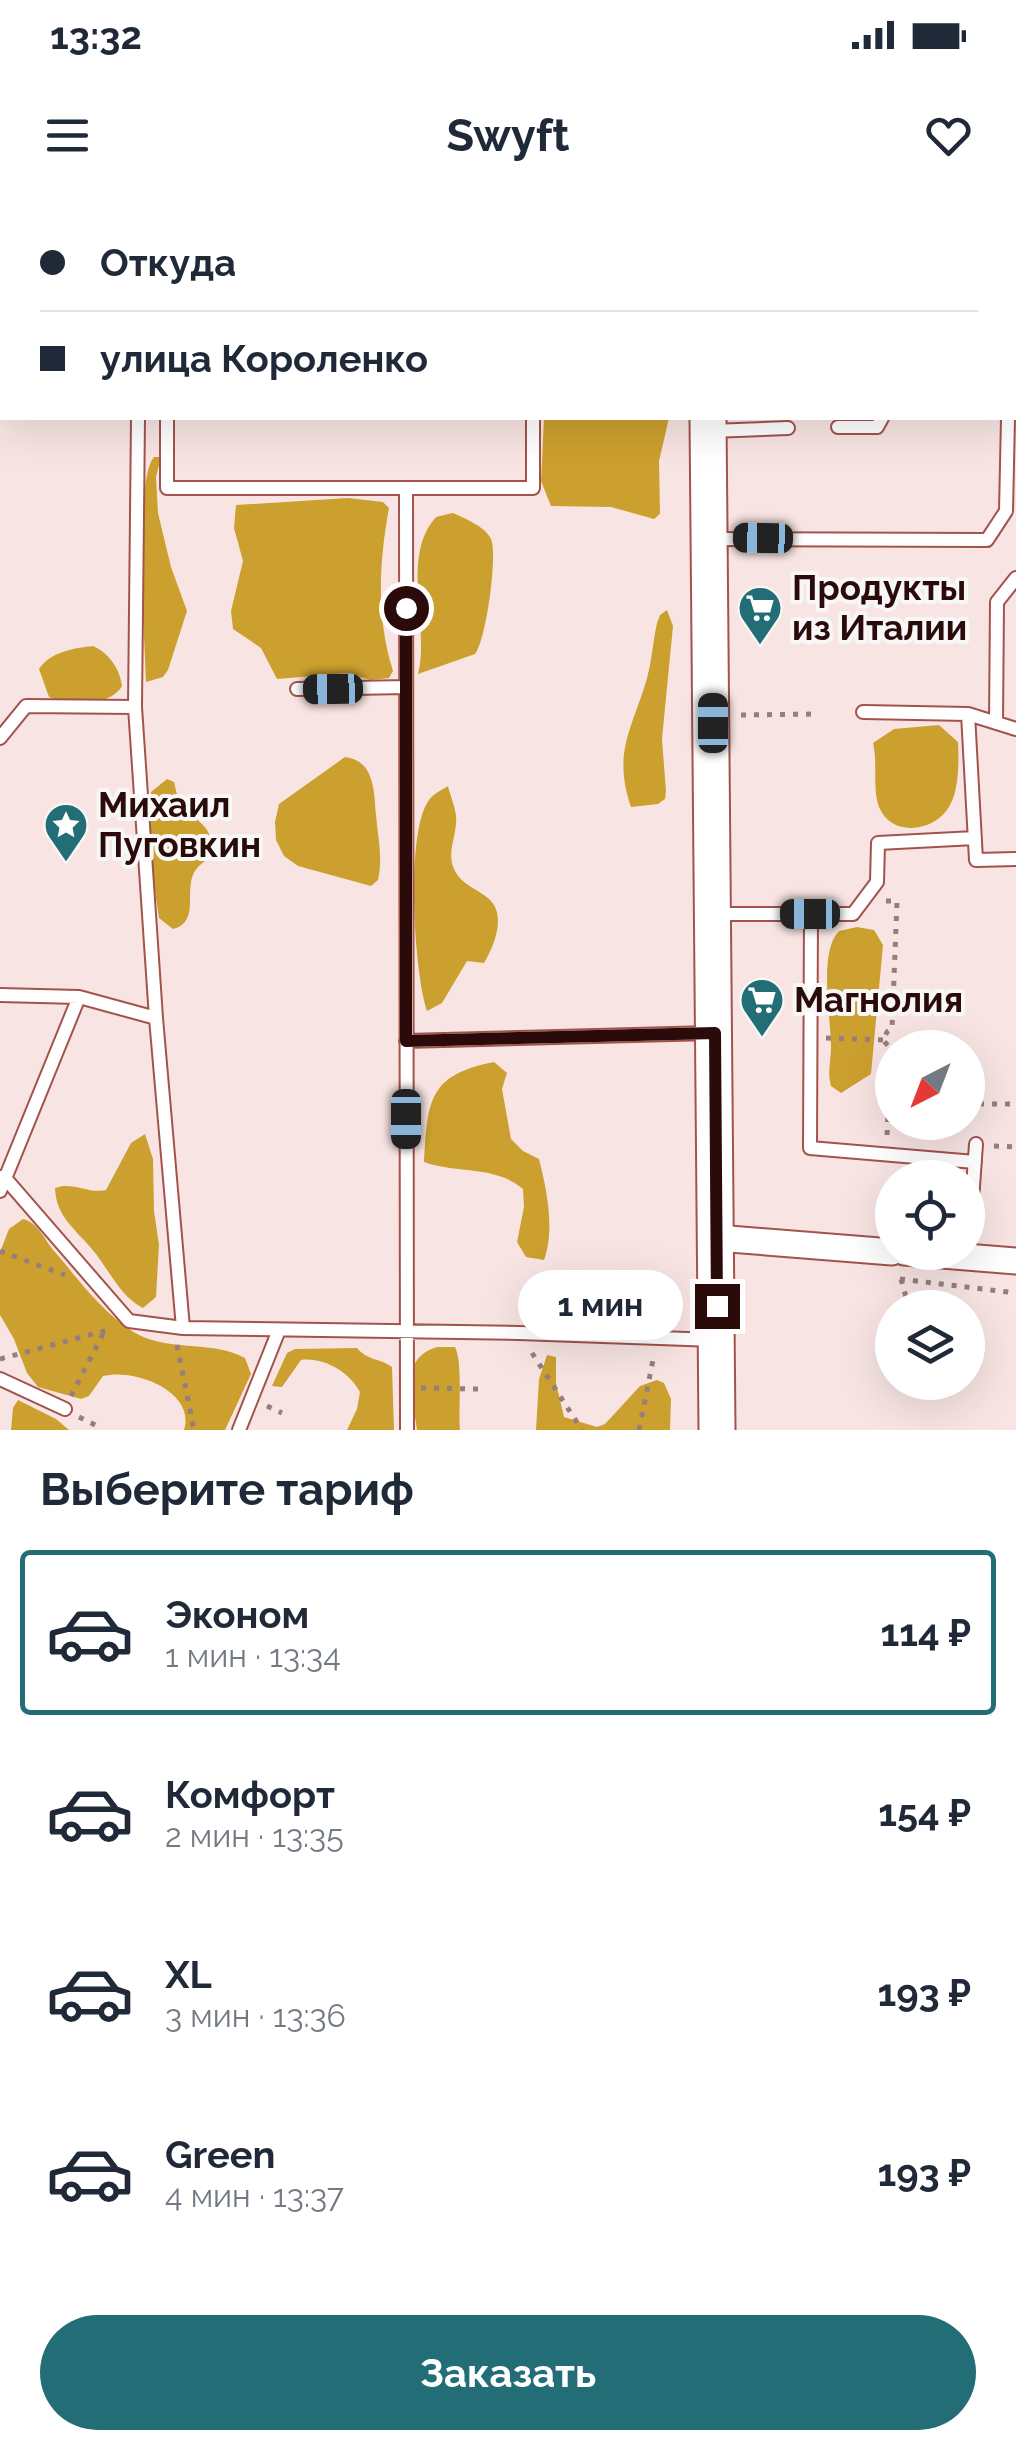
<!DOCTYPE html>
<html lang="ru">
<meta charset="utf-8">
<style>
body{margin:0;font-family:Raleway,sans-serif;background:#f2f2f3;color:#1f2937;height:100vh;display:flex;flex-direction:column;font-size:38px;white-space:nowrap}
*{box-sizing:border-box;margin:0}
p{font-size:32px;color:#747a83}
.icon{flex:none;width:55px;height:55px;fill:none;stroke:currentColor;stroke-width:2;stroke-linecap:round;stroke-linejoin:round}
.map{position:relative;height:1230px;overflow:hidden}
.drawer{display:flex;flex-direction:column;background:#fff;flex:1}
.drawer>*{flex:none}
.hud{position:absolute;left:0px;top:0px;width:1018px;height:220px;box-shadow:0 10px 40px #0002;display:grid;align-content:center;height:220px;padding:0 40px;background:#fff}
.needle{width:65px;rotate:222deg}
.controls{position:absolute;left:875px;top:830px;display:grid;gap:20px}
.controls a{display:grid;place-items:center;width:110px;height:110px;border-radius:50%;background:#fff;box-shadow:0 10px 40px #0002;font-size:50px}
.end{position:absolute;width:45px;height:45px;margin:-22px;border:12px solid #2b0b09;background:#fff;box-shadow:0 0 0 5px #fff}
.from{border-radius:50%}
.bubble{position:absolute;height:70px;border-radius:35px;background:#fff;box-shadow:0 10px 40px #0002;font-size:32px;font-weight:700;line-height:70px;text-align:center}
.car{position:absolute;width:30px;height:60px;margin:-30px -15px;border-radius:12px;box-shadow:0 0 8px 2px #0007;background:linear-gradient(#222 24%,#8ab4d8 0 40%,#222 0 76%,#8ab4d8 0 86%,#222 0)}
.hud b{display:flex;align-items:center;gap:35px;height:95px;font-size:38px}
.hud b+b{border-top:2px solid #e0e1e3}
.hud i{width:25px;height:25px;background:#1f2937}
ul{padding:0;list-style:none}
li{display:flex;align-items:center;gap:30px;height:165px;margin:0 20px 15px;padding:0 20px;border:5px solid transparent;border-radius:10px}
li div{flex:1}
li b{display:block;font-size:38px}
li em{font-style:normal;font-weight:700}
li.selected{border-color:#236d76}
li>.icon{width:90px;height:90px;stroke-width:1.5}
h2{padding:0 40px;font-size:45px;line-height:120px}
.primary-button{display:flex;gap:20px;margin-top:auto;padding:20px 40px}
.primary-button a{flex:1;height:115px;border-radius:60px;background:#236d76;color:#fff;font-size:40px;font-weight:700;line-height:115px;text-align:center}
.status{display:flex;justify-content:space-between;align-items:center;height:70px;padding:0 50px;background:#fff;direction:ltr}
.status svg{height:28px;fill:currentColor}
header{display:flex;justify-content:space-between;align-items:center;height:130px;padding:0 40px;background:#fff;font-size:45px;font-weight:700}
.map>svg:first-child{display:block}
.forest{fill:#cca02e}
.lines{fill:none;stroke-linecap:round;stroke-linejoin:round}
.lane-casing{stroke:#a3534c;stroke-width:16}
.street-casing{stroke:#a3534c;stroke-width:29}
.secondary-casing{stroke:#a3534c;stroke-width:39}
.path{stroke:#977e7c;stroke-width:5;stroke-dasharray:5 8;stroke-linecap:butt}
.lane{stroke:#fff;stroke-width:12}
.street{stroke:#fff;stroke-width:25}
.secondary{stroke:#fff;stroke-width:35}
.route{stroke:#2b0b09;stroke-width:12}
.labels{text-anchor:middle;stroke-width:8;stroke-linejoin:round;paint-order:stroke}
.poi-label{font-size:35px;font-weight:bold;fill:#2b0b09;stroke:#f7f7f7;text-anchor:start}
</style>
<div class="status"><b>13:32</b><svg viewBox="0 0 49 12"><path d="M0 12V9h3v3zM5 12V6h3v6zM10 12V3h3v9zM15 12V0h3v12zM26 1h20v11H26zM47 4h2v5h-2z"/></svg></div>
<header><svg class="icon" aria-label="menu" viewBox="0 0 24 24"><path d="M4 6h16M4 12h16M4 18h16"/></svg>Swyft<svg class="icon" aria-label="heart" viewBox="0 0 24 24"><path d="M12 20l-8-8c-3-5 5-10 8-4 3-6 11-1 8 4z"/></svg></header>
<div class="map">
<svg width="1016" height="1230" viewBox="0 0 1016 1230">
<rect width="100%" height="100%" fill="#f8e5e3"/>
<path class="forest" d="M544,218H669L659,261L660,314L654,319L611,307L551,306L541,281Z
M154,257H161L156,277L158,313L171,367L187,411L168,470L163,477L146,482C145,444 134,279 154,257Z
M348,298L383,302L389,308C379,363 376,417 393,471L389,478L371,480L347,473L277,479L261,448L233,429L231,411L243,361L234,328L236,305Z
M453,313C464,318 486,327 491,339C498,354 486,441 475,454L418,474C430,428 400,357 436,317Z
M667,410L673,426L662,539L666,591L665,599L658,604L631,607C612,551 633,528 647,478C652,460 653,441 657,423L660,415Z
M93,446C109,453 120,469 122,486C110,507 70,505 49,497L39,469C50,452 74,448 93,446Z
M939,525L958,542C959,560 959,590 950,605C937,631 892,639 879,607C872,587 878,564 873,543L894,529Z
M345,557C375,560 374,593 376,615C378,638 383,658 378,680L371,686L298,666L284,656L276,640L275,622L279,604Z
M167,579L174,582L180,607C199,622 212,625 213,653C208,660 200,663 195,671C183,690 201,722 173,729L159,718L151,664V592Z
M448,586C450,595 455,606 456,616C458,633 446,652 454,669C461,685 478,689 489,699C507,715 494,746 484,763L467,761L442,803L427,811C414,773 405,632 429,600C433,594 442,590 448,586Z
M857,727L874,730L883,745L871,874L841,893L831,886C827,872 831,862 831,847C831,818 818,752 839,731Z
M494,862L507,873L502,889L511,939L523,951L539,959C547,990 555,1030 544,1060L526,1057L517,1042L524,1007L523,989C495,965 457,974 424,962C428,902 427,875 494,862Z
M145,934L153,959L154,1011L159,1045L156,1097L143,1108C119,1096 108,1067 91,1048C74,1028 56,1016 55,988C73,981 88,994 106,990L131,943Z
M23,1019C40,1024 44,1040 55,1052C78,1079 102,1112 132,1131C166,1153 209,1139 245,1158L251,1174L225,1230H184C196,1191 134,1168 103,1176L89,1196L81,1199L38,1187L27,1173L14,1139L0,1115V1052L9,1029Z
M437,1147H455C463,1162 458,1209 460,1230H417C413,1198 398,1159 437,1147Z
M357,1148C368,1161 380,1158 392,1167L394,1230H347L357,1209L360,1192C349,1172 324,1157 301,1160L282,1187L272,1186L287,1153L295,1149Z
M547,1155L556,1157V1183L564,1217L597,1227L605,1224L640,1186L657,1180L664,1183L671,1199L670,1230H536L539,1179Z
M18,1200L56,1219L69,1230H11L13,1208Z"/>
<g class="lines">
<defs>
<path id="lane" d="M570,1L658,0
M23,2V0
M191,2V0
M884,2V0
M0,74H2
M0,208H2
M138,218L135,507L156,818L183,1128
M167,218V288H533V218
M838,227H877L882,218
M711,231L788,228
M406,288L407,1230
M714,339L987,340L1006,311L1008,218
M297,489L406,487
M863,512L968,514L1016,529
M968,514L976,660L1016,659
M996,523L997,402L1016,378
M0,538L26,506L135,507
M714,714H811L810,948L975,962
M811,714H853L877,682L878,643L975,638
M0,795L79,797L156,818
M406,841L712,833
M0,977L5,978L129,1121L183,1128L519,1133L715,1140
M0,991L79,797
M968,1057L976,944
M0,1179L65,1209
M239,1230L279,1130"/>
<path id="street" d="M717,1038L892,1052
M904,1052L1016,1061"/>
<path id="secondary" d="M710,2V0
M708,218L717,1230"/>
</defs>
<use href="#lane" class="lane-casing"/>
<use href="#street" class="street-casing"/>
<use href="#secondary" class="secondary-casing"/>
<path class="path" d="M294,0L299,2
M90,2L93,0
M284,2L285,0
M345,2V0
M457,2V0
M1015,5H1016
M741,515L818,514
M886,701H897L892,829L887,832L883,840L891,849L887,936
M826,838L883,840
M979,904H1016
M994,946L1016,947
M0,1051L65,1075
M900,1079L1016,1093
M901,1079L909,1108
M177,1145L194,1230
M532,1153L582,1230
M0,1159L112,1129
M421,1188L478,1189
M71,1196L104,1132
M267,1206L282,1213
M79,1217L99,1227
M639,1230L654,1155"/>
<use href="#lane" class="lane"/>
<use href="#street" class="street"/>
<use href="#secondary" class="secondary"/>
</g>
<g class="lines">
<path class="route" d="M406,408V841L715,833L717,1106"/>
</g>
<defs>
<symbol id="supermarket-pin" viewBox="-11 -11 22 30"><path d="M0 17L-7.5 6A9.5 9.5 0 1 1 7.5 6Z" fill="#236d76" stroke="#f7f7f7"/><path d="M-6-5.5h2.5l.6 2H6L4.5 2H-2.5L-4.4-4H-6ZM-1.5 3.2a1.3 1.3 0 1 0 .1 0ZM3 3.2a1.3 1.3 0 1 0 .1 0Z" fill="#fff"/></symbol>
<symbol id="sight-pin" viewBox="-11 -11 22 30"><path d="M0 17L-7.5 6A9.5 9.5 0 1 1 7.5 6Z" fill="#236d76" stroke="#f7f7f7"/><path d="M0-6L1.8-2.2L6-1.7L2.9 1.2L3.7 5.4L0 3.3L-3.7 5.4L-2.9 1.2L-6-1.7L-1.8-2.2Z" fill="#fff"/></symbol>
</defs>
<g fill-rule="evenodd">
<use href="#supermarket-pin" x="735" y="383" width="50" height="68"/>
<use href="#sight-pin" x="41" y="600" width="50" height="68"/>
<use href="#supermarket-pin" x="737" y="775" width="50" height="68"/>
</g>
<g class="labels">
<g class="poi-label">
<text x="792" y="400">Продукты<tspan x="792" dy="40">из Италии</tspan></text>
<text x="98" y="617">Михаил<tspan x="98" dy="40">Пуговкин</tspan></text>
<text x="794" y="812">Магнолия</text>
</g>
</g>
</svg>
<div class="controls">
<a><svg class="needle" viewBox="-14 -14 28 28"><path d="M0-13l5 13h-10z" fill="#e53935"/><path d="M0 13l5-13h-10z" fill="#747a83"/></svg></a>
<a><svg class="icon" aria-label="locate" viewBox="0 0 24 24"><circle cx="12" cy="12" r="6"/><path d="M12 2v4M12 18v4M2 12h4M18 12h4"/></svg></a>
<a><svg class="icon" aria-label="layers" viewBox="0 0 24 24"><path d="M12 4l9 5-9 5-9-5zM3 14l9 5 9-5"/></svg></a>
</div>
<i class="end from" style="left:406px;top:408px"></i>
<i class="end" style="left:717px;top:1106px"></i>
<div class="bubble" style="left:518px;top:1070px;width:165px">1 мин</div>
<i class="car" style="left:763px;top:338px;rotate:271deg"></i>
<i class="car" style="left:333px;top:489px;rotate:269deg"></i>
<i class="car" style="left:713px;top:523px;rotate:0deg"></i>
<i class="car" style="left:810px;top:714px;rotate:270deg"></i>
<i class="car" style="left:406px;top:919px;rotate:180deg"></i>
<div class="hud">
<b><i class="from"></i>Откуда</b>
<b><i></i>улица Короленко</b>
</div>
</div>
<section class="drawer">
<h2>Выберите тариф</h2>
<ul>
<li class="selected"><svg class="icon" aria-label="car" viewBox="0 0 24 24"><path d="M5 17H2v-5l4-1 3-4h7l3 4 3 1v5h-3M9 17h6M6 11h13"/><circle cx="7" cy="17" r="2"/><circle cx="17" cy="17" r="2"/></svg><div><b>Эконом</b><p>1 мин · 13:34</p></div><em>114 ₽</em></li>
<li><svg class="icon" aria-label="car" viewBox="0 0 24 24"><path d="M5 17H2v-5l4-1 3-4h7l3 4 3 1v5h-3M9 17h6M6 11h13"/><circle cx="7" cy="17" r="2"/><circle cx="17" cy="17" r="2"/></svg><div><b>Комфорт</b><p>2 мин · 13:35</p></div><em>154 ₽</em></li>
<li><svg class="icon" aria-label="car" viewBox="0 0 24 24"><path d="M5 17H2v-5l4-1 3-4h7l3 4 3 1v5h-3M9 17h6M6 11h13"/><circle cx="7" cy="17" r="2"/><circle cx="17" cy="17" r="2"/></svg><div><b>XL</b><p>3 мин · 13:36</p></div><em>193 ₽</em></li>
<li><svg class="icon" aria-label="car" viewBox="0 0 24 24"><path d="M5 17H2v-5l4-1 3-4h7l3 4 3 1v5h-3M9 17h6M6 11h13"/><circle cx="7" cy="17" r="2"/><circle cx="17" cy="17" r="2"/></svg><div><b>Green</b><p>4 мин · 13:37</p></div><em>193 ₽</em></li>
</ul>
<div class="primary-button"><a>Заказать</a></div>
</section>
